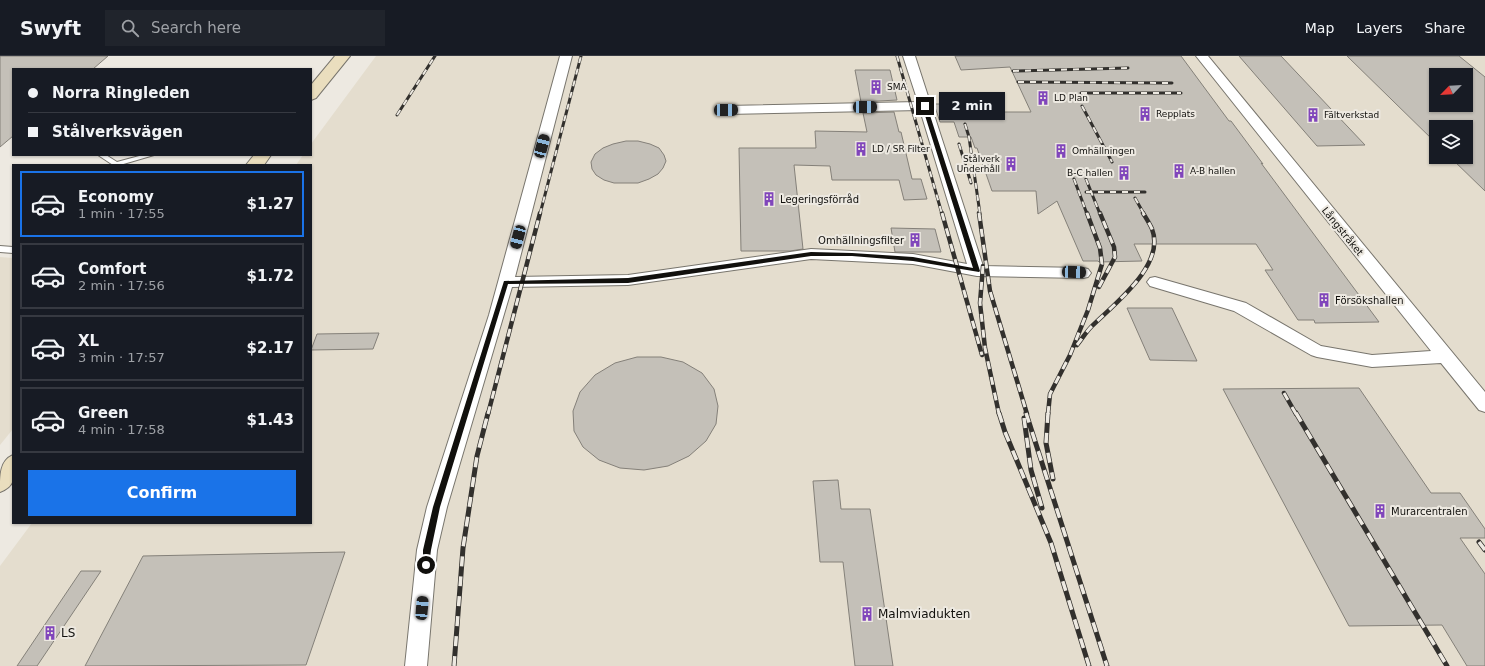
<!DOCTYPE html>
<meta charset="utf-8">
<style>
body{margin:0;font-family:"DejaVu Sans",sans-serif;background:#20242c;color:#f1f3f6;height:100vh;display:flex;flex-direction:column;font-size:15px;white-space:nowrap}
*{box-sizing:border-box;margin:0}
p{font-size:13px;color:#9ea1a6}
.icon{flex:none;width:22px;height:22px;fill:none;stroke:currentColor;stroke-width:2;stroke-linecap:round;stroke-linejoin:round}
.map{position:relative;flex:1;overflow:hidden}
.details{position:absolute;left:12px;top:108px;width:300px;height:360px;display:flex;flex-direction:column;background:#171b24;border-radius:0px;box-shadow:0 1px 3px #0004}
.details>*{flex:none}
.hud{position:absolute;left:12px;top:12px;width:300px;height:88px;border-radius:0px;box-shadow:0 1px 3px #0004;display:grid;align-content:center;height:88px;padding:0 16px;background:#171b24}
.needle{width:26px;rotate:245deg}
.buttons{position:absolute;left:1429px;top:12px;display:grid;gap:8px}
.buttons a{display:grid;place-items:center;width:44px;height:44px;border-radius:0px;background:#171b24;box-shadow:0 1px 3px #0004;font-size:20px}
.end{position:absolute;width:18px;height:18px;margin:-9px;border:5px solid #11100d;background:#fff;box-shadow:0 0 0 2px #fff}
.from{border-radius:50%}
.bubble{position:absolute;height:28px;border-radius:0px;background:#171b24;box-shadow:0 1px 3px #0004;font-size:13px;font-weight:700;line-height:28px;text-align:center}
.car{position:absolute;width:12px;height:24px;margin:-12px -6px;border-radius:5px;box-shadow:0 0 3px 1px #0007;background:linear-gradient(#222 24%,#8ab4d8 0 40%,#222 0 76%,#8ab4d8 0 86%,#222 0)}
.hud b{display:flex;align-items:center;gap:14px;height:38px;font-size:15px}
.hud b+b{border-top:1px solid #363941}
.hud i{width:10px;height:10px;background:#f1f3f6}
ul{padding:7px 0 0;list-style:none}
li{display:flex;align-items:center;gap:12px;height:66px;margin:0 8px 6px;padding:0 8px;border:2px solid #363941;border-radius:0px}
li div{flex:1}
li b{display:block;font-size:15px}
li em{font-style:normal;font-weight:700}
li.selected{border-color:#1a73e8}
li>.icon{width:36px;height:36px;stroke-width:1.5}
.action{display:flex;gap:8px;margin-top:auto;padding:8px 16px}
.action a{flex:1;height:46px;border-radius:0px;background:#1a73e8;color:#fff;font-size:16px;font-weight:700;line-height:46px;text-align:center}
header{display:flex;align-items:center;gap:24px;box-sizing:border-box;height:56px;padding:0 20px;background:#171b24;border-bottom:1px solid #363941}
header strong{font-size:19px}
nav{display:flex;gap:22px;margin-inline-start:auto;font-size:14px}
.search{width:280px;height:36px;background:#20242c;display:flex;align-items:center;gap:10px;box-sizing:border-box;padding:0 14px;border-radius:0px;color:#9ea1a6;font-size:15px}
.map>svg:first-child{display:block}
.built{fill:#e4ddce;fill-rule:evenodd}
.building{fill:#c4c0b8;stroke:#848079;fill-rule:evenodd}
.lines{fill:none;stroke-linecap:round;stroke-linejoin:round}
.lane-casing{stroke:#78756d;stroke-width:2}
.street-casing{stroke:#78756d;stroke-width:2}
.secondary-casing{stroke:#78756d;stroke-width:2}
.lane{fill:#fff;fill-rule:evenodd}
.street{fill:#fff;fill-rule:evenodd}
.secondary{fill:#eadebe;fill-rule:evenodd}
.rail-far2-casing{stroke:#32302d;stroke-width:3}
.rail-far1-casing{stroke:#32302d;stroke-width:4.5}
.rail-casing{stroke:#32302d;stroke-width:5}
.rail-far2{stroke:#ede9e1;stroke-width:2;stroke-dasharray:6;stroke-linecap:butt}
.rail-far1{stroke:#ede9e1;stroke-width:3;stroke-dasharray:8;stroke-linecap:butt}
.rail{stroke:#ede9e1;stroke-width:3.5;stroke-dasharray:10;stroke-linecap:butt}
.route{fill:#11100d}
.labels{text-anchor:middle;stroke-width:4;stroke-linejoin:round;paint-order:stroke}
.far-poi-label{font-size:9px;fill:#11100d;stroke:#ede9e1;text-anchor:start}
.poi-label{font-size:10px;fill:#11100d;stroke:#ede9e1;text-anchor:start}
.street-label{font-size:10px;fill:#11100d;stroke:#ede9e1}
.near-poi-label{font-size:12px;fill:#11100d;stroke:#ede9e1;text-anchor:start}
</style>
<header>
<strong>Swyft</strong>
<div class="search"><svg class="icon" aria-label="search" viewBox="0 0 24 24"><circle cx="10" cy="10" r="6"/><path d="M15 15l6 6"/></svg>Search here</div>
<nav><a>Map</a><a>Layers</a><a>Share</a></nav>
</header>
<div class="map">
<svg width="1485" height="610" viewBox="0 0 1485 610">
<rect width="100%" height="100%" fill="#ede9e1"/>
<path class="built" d="M376,0H1485V610H0V510L32,467H311V109H296L303,99H311V88ZM1436,19H1466V49H1436ZM1436,71H1466V101H1436Z
M0,201L13,202V373L0,389Z"/>
<path class="building" d="M0,0H108L93,13H13V80L0,91Z
M955,0H1181L1229,65H1231L1263,108L1261,107L1379,266L1315,267L1314,264H1298L1265,214H1273L1256,188H1134L1142,205L1099,206L1098,205H1083L1057,145L1038,158L1036,135H992L977,92H975L971,81H959L954,66H940L934,48H977L981,56H1031L1010,11L961,14Z
M1239,0H1281L1365,89L1317,90Z
M1347,0H1459L1485,21V135L1450,101H1466V71H1436V87ZM1436,19H1466V49H1436Z
M855,14H890L897,44L861,46Z
M894,56L899,76H901L912,123H921L927,143L904,144L899,124H832L830,110L794,109L803,193L790,195H741L739,92H816L815,75L867,76L863,57Z
M626,85H638L650,88L659,92L664,99L666,105L663,112L658,118L649,123L638,127H614L604,124L596,119L592,113L591,106L595,98L603,92L613,88Z
M891,172L935,173L941,196H895Z
M1127,252H1172L1197,305L1150,304Z
M379,277L373,293L311,294L317,278Z
M637,301H661L683,306L702,317L714,333L718,350L716,368L706,385L689,400L668,410L644,414L620,412L599,404L583,391L574,375L573,355L580,336L595,319L615,307Z
M1359,332L1431,437H1460L1485,473V482H1460L1485,518V610H1467L1442,569L1349,570L1223,333Z
M838,424L841,453H870L893,610H855L843,506H820L813,425Z
M345,496L306,609L85,610L143,500Z
M81,515H101L37,610H17Z"/>
<g class="lines">
<defs>
<path id="lane" d="M98,99H106L117,106L143,99H154L120,109H113Z
M0,190L13,191V197L0,196Z"/>
<path id="street" d="M560,0H572L515,221L628,219L811,193L913,198L967,208L920,54L726,58L722,57L720,54L722,51L726,50L918,46L903,0H915L983,210L1083,212L1088,213L1091,217L1088,221L1083,222L977,220L913,208L811,203L628,229L512,231L447,451L437,494L427,610H405L417,494L427,451L489,259Z
M1196,0H1208L1485,336V356L1479,354L1441,307L1372,311L1317,301L1311,299L1234,255L1150,230L1147,226L1150,222L1155,221L1246,247L1321,290L1372,299L1431,295Z"/>
<path id="secondary" d="M335,0H350L316,42L311,44V29Z
M254,99H271L264,109H246Z
M13,399C13,416 19,429 0,436C0,418 0,405 13,399Z"/>
</defs>
<use href="#lane" class="lane-casing"/>
<use href="#street" class="street-casing"/>
<use href="#secondary" class="secondary-casing"/>
<use href="#lane" class="lane"/>
<use href="#street" class="street"/>
<use href="#secondary" class="secondary"/>
<defs>
<path id="rail-far2" d="M897,0L942,158
M1013,15L1128,12
M1018,26L1172,27
M1081,37H1181
M1082,50L1112,106
M397,59L435,0
M965,68L969,81L980,158
M959,88L971,127
M1074,123L1087,158
M1086,123L1100,158
M1086,136H1145
M1135,142L1144,158
M540,158L581,0"/>
<path id="rail-far1" d="M942,157L982,299
M979,157L990,235L1027,358
M983,210L980,247L985,292L999,358
M1099,231L1115,201L1114,191L1100,157
M1077,289C1082,283 1086,276 1092,270C1114,248 1166,209 1152,173C1150,168 1146,162 1143,157
M1284,337L1296,358
M488,358L540,157
M1048,358L1050,338L1070,299L1088,254L1102,208L1100,192L1087,157"/>
<path id="rail" d="M999,357L1005,376L1051,487L1089,610
M1026,357L1107,610
M1048,357L1046,387L1053,423
M1296,357L1447,610
M1024,362L1031,414L1042,452
M1479,486L1485,494
M454,610L463,492L477,400L488,357"/>
</defs>
<use href="#rail-far2" class="rail-far2-casing"/>
<use href="#rail-far1" class="rail-far1-casing"/>
<use href="#rail" class="rail-casing"/>
<use href="#rail-far2" class="rail-far2"/>
<use href="#rail-far1" class="rail-far1"/>
<use href="#rail" class="rail"/>
</g>
<path class="route" d="M925,49L927,50L980,215L979,216L913,205L852,200H811L628,227L508,228L440,451L431,494L429,509L426,513L423,511V494L433,451L504,225L628,222L811,196L852,197L913,201L973,212L922,50Z"/>
<defs>
<symbol id="building-bare" viewBox="-9 -9 18 18"><path d="M-4-6H4V6H1V3H-1V6H-4ZM-2.5-4.3h1.7v1.8h-1.7ZM.8-4.3h1.7v1.8H.8ZM-2.5-1h1.7V.8h-1.7ZM.8-1h1.7V.8H.8Z" fill="#8045bb" stroke="#ede9e1" stroke-width="2.5" paint-order="stroke"/></symbol>
</defs>
<g fill-rule="evenodd">
<use href="#building-bare" x="866" y="21" width="20" height="20"/>
<use href="#building-bare" x="1033" y="32" width="20" height="20"/>
<use href="#building-bare" x="1135" y="48" width="20" height="20"/>
<use href="#building-bare" x="1303" y="49" width="20" height="20"/>
<use href="#building-bare" x="851" y="83" width="20" height="20"/>
<use href="#building-bare" x="1051" y="85" width="20" height="20"/>
<use href="#building-bare" x="1001" y="98" width="20" height="20"/>
<use href="#building-bare" x="1169" y="105" width="20" height="20"/>
<use href="#building-bare" x="1114" y="107" width="20" height="20"/>
<use href="#building-bare" x="759" y="133" width="20" height="20"/>
<use href="#building-bare" x="905" y="174" width="20" height="20"/>
<use href="#building-bare" x="1314" y="234" width="20" height="20"/>
<use href="#building-bare" x="1370" y="445" width="20" height="20"/>
<use href="#building-bare" x="857" y="548" width="20" height="20"/>
<use href="#building-bare" x="40" y="567" width="20" height="20"/>
</g>
<g class="labels">
<g class="far-poi-label">
<text x="887" y="34">SMA</text>
<text x="1054" y="45">LD Plan</text>
<text x="1156" y="61">Repplats</text>
<text x="1324" y="62">Fältverkstad</text>
<text x="872" y="96">LD / SR Filter</text>
<text x="1072" y="98">Omhällningen</text>
<text x="1000" y="106" text-anchor="end">Stålverk<tspan x="1000" dy="10">Underhåll</tspan></text>
<text x="1190" y="118">A-B hallen</text>
<text x="1113" y="120" text-anchor="end">B-C hallen</text>
</g>
<g class="poi-label">
<text x="780" y="147">Legeringsförråd</text>
<text x="904" y="188" text-anchor="end">Omhällningsfilter</text>
<text x="1335" y="248">Försökshallen</text>
<text x="1391" y="459">Murarcentralen</text>
</g>
<g class="street-label">
<text transform="translate(1343 175) rotate(51)" y="4">Långstråket</text>
</g>
<g class="near-poi-label">
<text x="878" y="562">Malmviadukten</text>
<text x="61" y="581">LS</text>
</g>
</g>
</svg>
<div class="buttons">
<a><svg class="needle" viewBox="-14 -14 28 28"><path d="M0-13l5 13h-10z" fill="#e53935"/><path d="M0 13l5-13h-10z" fill="#9ea1a6"/></svg></a>
<a><svg class="icon" aria-label="layers" viewBox="0 0 24 24"><path d="M12 4l9 5-9 5-9-5zM3 14l9 5 9-5"/></svg></a>
</div>
<i class="end from" style="left:426px;top:509px"></i>
<i class="end" style="left:925px;top:50px"></i>
<div class="bubble" style="left:939px;top:36px;width:66px">2 min</div>
<i class="car" style="left:865px;top:51px;rotate:89deg"></i>
<i class="car" style="left:726px;top:54px;rotate:89deg"></i>
<i class="car" style="left:542px;top:90px;rotate:15deg"></i>
<i class="car" style="left:518px;top:181px;rotate:195deg"></i>
<i class="car" style="left:1074px;top:216px;rotate:92deg"></i>
<i class="car" style="left:422px;top:552px;rotate:5deg"></i>
<div class="hud">
<b><i class="from"></i>Norra Ringleden</b>
<b><i></i>Stålverksvägen</b>
</div>
<section class="details">
<ul>
<li class="selected"><svg class="icon" aria-label="car" viewBox="0 0 24 24"><path d="M5 17H2v-5l4-1 3-4h7l3 4 3 1v5h-3M9 17h6M6 11h13"/><circle cx="7" cy="17" r="2"/><circle cx="17" cy="17" r="2"/></svg><div><b>Economy</b><p>1 min · 17:55</p></div><em>$1.27</em></li>
<li><svg class="icon" aria-label="car" viewBox="0 0 24 24"><path d="M5 17H2v-5l4-1 3-4h7l3 4 3 1v5h-3M9 17h6M6 11h13"/><circle cx="7" cy="17" r="2"/><circle cx="17" cy="17" r="2"/></svg><div><b>Comfort</b><p>2 min · 17:56</p></div><em>$1.72</em></li>
<li><svg class="icon" aria-label="car" viewBox="0 0 24 24"><path d="M5 17H2v-5l4-1 3-4h7l3 4 3 1v5h-3M9 17h6M6 11h13"/><circle cx="7" cy="17" r="2"/><circle cx="17" cy="17" r="2"/></svg><div><b>XL</b><p>3 min · 17:57</p></div><em>$2.17</em></li>
<li><svg class="icon" aria-label="car" viewBox="0 0 24 24"><path d="M5 17H2v-5l4-1 3-4h7l3 4 3 1v5h-3M9 17h6M6 11h13"/><circle cx="7" cy="17" r="2"/><circle cx="17" cy="17" r="2"/></svg><div><b>Green</b><p>4 min · 17:58</p></div><em>$1.43</em></li>
</ul>
<div class="action"><a>Confirm</a></div>
</section>
</div>
